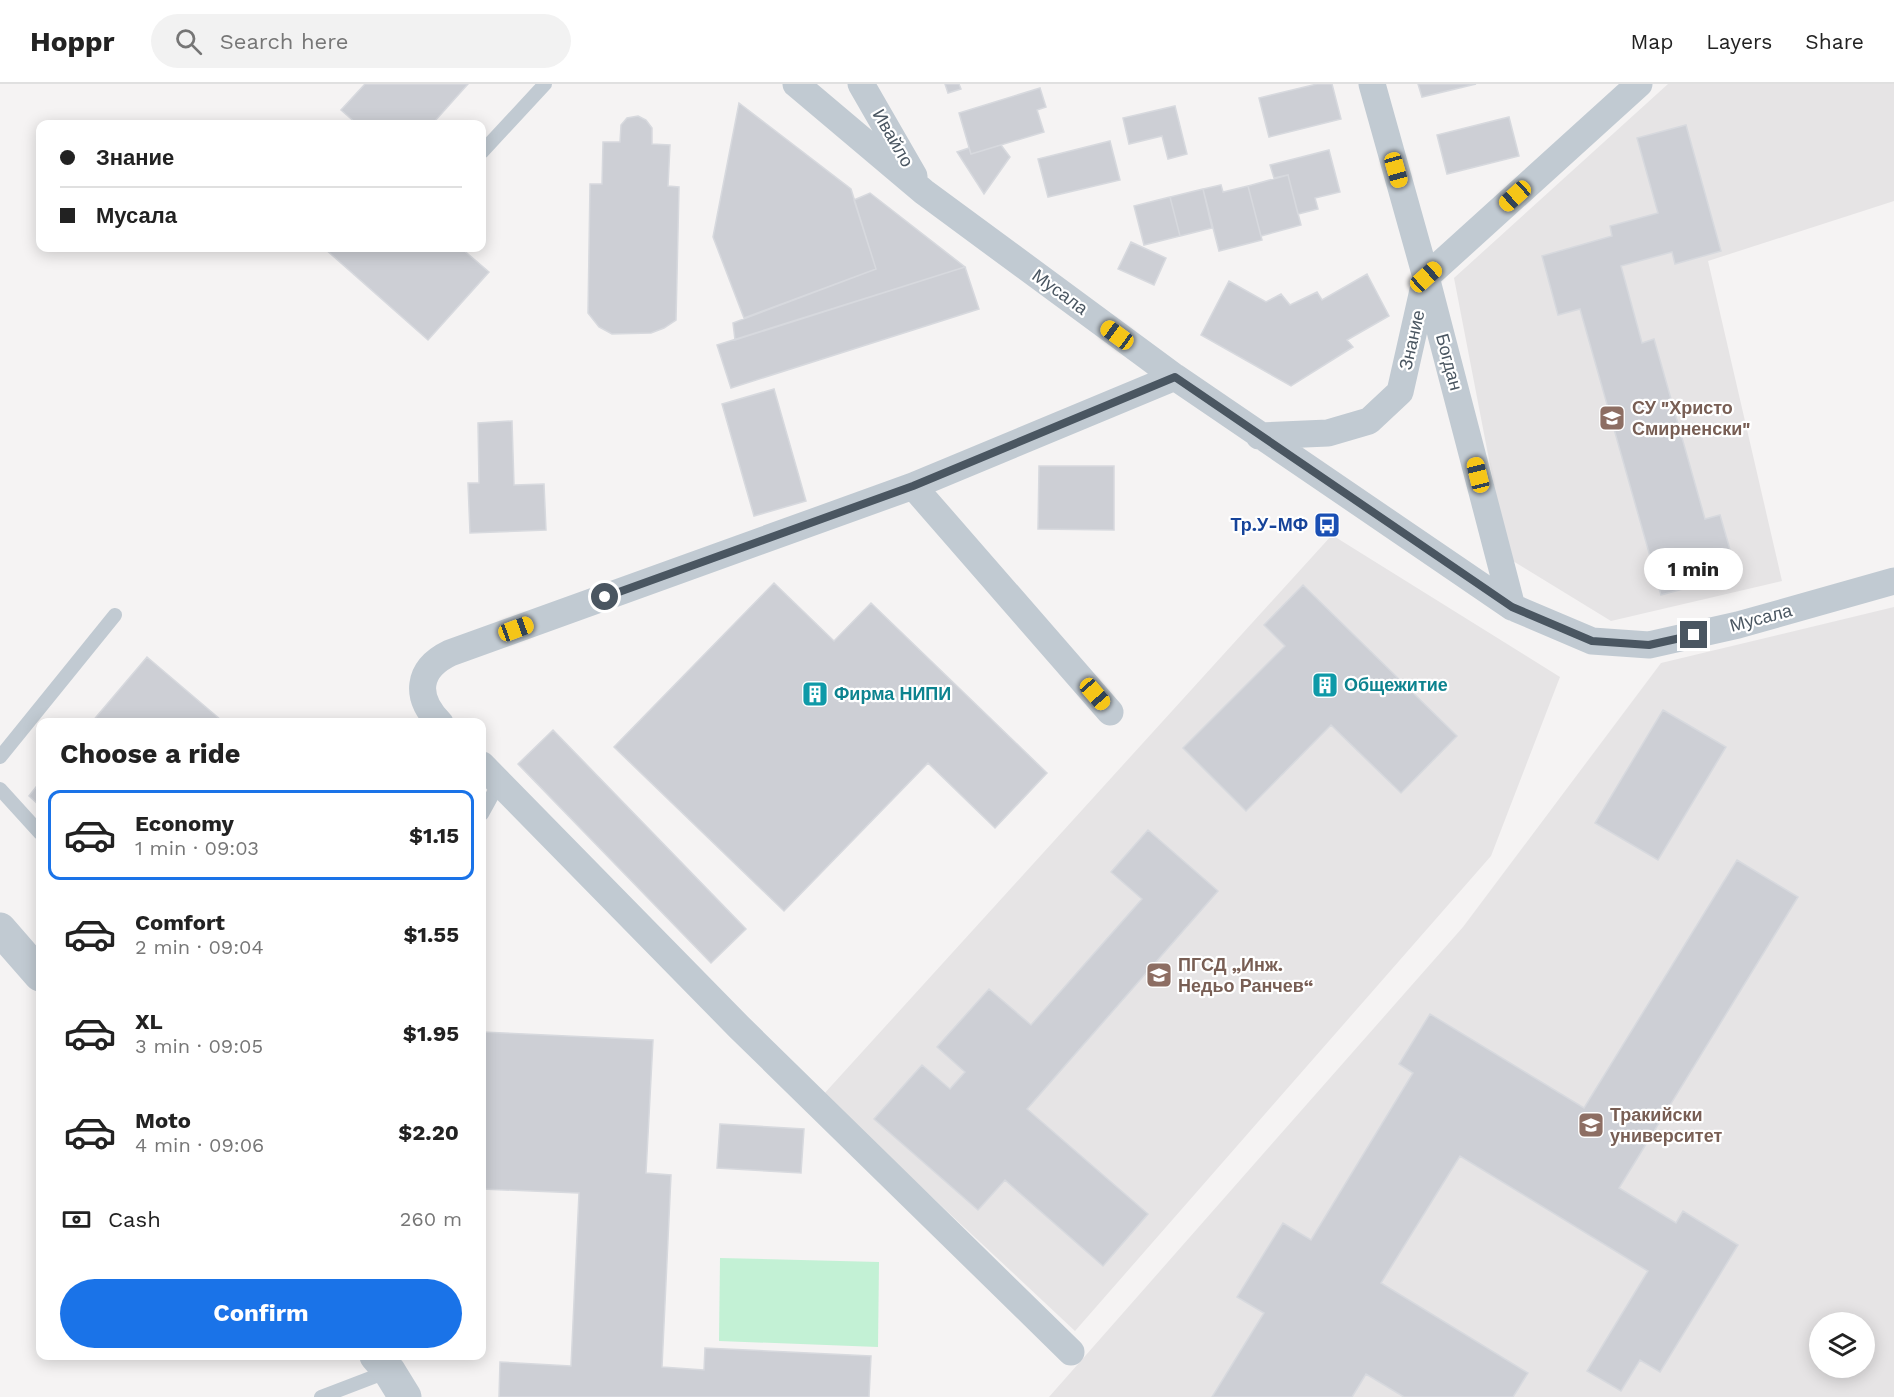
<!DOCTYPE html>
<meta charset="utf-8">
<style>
body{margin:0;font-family:"Work Sans",sans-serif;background:#f2f2f2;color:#222;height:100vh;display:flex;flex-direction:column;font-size:22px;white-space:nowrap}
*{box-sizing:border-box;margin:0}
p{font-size:20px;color:#767676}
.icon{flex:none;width:33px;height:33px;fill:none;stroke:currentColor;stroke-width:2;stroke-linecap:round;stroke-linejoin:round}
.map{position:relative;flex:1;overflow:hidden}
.panel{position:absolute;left:36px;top:634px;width:450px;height:642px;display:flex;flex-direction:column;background:#fff;border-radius:12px;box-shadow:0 3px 15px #0003}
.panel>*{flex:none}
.guide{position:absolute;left:36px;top:36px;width:450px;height:132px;border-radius:12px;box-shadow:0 3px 15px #0003;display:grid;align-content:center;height:132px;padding:0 24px;background:#fff}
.controls{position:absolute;left:1809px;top:1228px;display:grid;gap:12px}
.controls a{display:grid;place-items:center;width:66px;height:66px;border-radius:50%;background:#fff;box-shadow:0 3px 15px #0003;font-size:30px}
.end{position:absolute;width:27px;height:27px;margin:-14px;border:8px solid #4a5661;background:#fff;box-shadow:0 0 0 3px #fff}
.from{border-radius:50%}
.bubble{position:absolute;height:42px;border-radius:21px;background:#fff;box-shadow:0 3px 15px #0003;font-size:20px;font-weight:700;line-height:42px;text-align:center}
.car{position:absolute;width:18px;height:36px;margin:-18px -9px;border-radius:8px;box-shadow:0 0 4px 2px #0007;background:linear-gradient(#f5c518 24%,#345 0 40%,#f5c518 0 76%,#345 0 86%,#f5c518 0)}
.guide b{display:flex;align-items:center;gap:21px;height:57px;font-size:22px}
.guide b+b{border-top:2px solid #e0e0e0}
.guide i{width:15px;height:15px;background:#222}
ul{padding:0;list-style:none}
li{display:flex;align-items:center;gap:18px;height:90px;margin:0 12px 9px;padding:0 12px;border:3px solid transparent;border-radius:12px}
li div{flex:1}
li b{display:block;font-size:22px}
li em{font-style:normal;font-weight:700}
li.on{border-color:#1a73e8}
li>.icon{width:54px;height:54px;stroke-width:1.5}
h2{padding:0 24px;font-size:27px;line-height:72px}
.pay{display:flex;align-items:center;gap:15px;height:66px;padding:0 24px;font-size:22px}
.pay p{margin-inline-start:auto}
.action{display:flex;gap:12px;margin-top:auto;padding:12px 24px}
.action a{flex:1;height:69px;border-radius:36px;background:#1a73e8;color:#fff;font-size:24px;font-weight:700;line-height:69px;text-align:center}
header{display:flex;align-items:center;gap:36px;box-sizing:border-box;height:84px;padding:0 30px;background:#fff;border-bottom:2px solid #e0e0e0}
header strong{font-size:28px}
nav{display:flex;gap:33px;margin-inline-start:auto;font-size:21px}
.search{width:420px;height:54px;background:#f2f2f2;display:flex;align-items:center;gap:15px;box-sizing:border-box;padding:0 21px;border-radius:33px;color:#767676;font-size:22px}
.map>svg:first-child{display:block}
.education{fill:#e6e4e5;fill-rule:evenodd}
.green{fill:#c3f1d5}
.building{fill:#cdcfd5;stroke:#d7d9de;stroke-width:1.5}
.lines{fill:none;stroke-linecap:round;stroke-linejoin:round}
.service{stroke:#c1cad2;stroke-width:14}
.minor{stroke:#c1cad2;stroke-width:27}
.tertiary{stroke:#c1cad2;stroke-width:33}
.route{stroke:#4a5661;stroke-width:8}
.labels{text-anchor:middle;stroke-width:4.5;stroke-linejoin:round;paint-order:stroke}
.street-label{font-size:18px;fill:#4a5661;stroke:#fff}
.education-label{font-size:18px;font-weight:bold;fill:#785e54;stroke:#fff;text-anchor:start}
.transit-label{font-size:18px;font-weight:bold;fill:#164399;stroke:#fff;text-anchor:end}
.culture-label{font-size:18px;font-weight:bold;fill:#0d838f;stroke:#fff;text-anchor:start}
</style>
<header>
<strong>Hoppr</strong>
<div class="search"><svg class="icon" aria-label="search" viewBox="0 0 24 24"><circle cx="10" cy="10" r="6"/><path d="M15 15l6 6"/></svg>Search here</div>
<nav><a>Map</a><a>Layers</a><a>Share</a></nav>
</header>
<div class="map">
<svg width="1894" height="1313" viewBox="0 0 1894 1313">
<rect width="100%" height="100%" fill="#f5f3f3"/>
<path class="education" d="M1668,0H1894V117L1708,177L1782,497L1611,537L1508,474L1454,194Z
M1332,451L1560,593L1491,772L1075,1247L823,1011Z
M1894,523V1313H1049L1463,843L1661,579ZM1820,1239H1864V1284H1820Z"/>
<path class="green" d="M720,1174L879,1178L878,1263L719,1257Z"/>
<path class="building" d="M365,0H468L434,38L437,40H357L341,26Z
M945,0H959L961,5L948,9Z
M1317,0H1332L1341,35L1269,53L1259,14Z
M1418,0H1476L1422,13Z
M1040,4L1046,23L1037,26L1044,48L971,70L959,29Z
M739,19L851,105L876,185L744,234L713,153Z
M1175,22L1187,70L1168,75L1162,52L1129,60L1123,34Z
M638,32L646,36L652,44V60L670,61L668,102L679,103L676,236L664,244L651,249L612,250L599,243L588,229L590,100H602L603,58H620L621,41L627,34Z
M1509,33L1519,72L1447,90L1437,51Z
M1686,41L1721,167L1675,180L1672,168L1621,182L1642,259L1654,255L1705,435L1720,431L1737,490L1661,511L1580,225L1558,231L1542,172L1612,152L1610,142L1658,129L1637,54Z
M1110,57L1120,96L1048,113L1038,75Z
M1001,61L1010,73L984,110L957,68L969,64L971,70Z
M1329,66L1340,108L1315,114L1318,125L1298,130L1288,91L1274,94L1270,81Z
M1288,91L1301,141L1261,152L1248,102Z
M1221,101L1223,108L1248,102L1262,156L1219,167L1203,105Z
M1203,105L1212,144L1180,152L1170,113Z
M870,109L965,183L735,256L733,239L876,185L854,116Z
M1170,113L1180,152L1144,161L1134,122Z
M1131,158L1166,174L1154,201L1118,185Z
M324,164H461L489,188L428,256Z
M965,183L979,225L731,304L717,261Z
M1367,190L1389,232L1347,256L1353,263L1291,302L1201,251L1229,197L1266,218L1281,210L1290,221L1317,208L1322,216Z
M774,305L806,417L754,432L722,320Z
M512,337L514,401L544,400L546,446L470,449L468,399H479L478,339Z
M1039,382H1114V446L1038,445Z
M774,499L834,557L871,519L1047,689L995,744L928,679L784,827L614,663Z
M1303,501L1457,652L1401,709L1331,641L1246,727L1183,664L1285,562L1264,541Z
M147,573L221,636L218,639H91Z
M1663,626L1726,663L1658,776L1595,739Z
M553,646L746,845L711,879L518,680Z
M40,698V722L29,712Z
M1148,746L1218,807L1027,1025L1148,1130L1103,1182L1005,1096L978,1126L874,1035L922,981L950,1005L965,988L937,963L989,905L1031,941L1142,815L1111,788Z
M1737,776L1798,813L1619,1104L1676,1139L1683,1127L1738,1161L1660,1288L1640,1276L1621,1307L1587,1287L1648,1187L1460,1072L1381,1199L1528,1289L1513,1313H1404L1366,1290L1352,1313H1212L1264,1229L1237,1213L1283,1139L1311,1156L1413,989L1399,980L1430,930L1584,1024Z
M482,948L653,956L646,1089L671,1091L662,1283L704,1286L705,1264L871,1272L869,1313H499L500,1278L571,1282L579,1109L482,1105Z
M720,1040L804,1045L801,1089L717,1084Z"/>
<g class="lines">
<path class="service" d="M482,68L545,0
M0,673L115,531
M0,705L40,749
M482,730L499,699
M321,1313L389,1287"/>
<path class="minor" d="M796,0L924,108L1175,293L1512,523L1592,557L1649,561L1738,541L1894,497
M861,0L914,92
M1372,0L1426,193L1512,523
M1259,352L1328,349L1369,337L1400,308L1426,193L1639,0
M913,402L1110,628
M440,639C414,613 417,585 450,569L913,402L1175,293
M482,681L739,943L1071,1268"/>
<path class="tertiary" d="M0,845L40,891
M376,1272L389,1287L405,1313"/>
</g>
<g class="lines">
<path class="route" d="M605,513L913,402L1175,293L1512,523L1592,557L1649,561L1694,551"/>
</g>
<defs>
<symbol id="school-square" viewBox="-11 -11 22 22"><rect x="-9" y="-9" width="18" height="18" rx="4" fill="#8d6e63" stroke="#fff"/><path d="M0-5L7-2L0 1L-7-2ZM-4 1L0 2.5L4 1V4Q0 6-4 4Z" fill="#fff"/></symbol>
<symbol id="bus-square" viewBox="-11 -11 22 22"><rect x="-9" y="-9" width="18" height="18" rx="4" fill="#1a4fb4" stroke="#fff"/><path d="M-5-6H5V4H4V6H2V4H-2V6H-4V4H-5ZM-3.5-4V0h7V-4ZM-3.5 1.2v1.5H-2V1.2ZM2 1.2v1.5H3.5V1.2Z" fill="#fff"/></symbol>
<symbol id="building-square" viewBox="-11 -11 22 22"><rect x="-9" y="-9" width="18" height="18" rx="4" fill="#0f9aa8" stroke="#fff"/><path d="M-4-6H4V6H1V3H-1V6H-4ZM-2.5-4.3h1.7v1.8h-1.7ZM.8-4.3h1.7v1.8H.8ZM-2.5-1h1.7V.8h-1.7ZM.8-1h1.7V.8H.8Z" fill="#fff"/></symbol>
<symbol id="university-square" viewBox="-11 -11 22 22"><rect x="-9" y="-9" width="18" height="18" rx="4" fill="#8d6e63" stroke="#fff"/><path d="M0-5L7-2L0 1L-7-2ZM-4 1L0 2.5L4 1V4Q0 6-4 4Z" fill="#fff"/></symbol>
</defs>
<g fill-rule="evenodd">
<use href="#school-square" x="1597" y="319" width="30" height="30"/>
<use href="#bus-square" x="1312" y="426" width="30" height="30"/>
<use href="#building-square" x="1310" y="586" width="30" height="30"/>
<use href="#building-square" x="800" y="595" width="30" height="30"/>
<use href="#school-square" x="1144" y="876" width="30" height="30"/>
<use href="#university-square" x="1576" y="1026" width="30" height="30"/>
</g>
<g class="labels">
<g class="street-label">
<text transform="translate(893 54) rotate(60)" y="6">Ивайло</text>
<text transform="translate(1060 208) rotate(36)" y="6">Мусала</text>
<text transform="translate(1412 256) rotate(-77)" y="6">Знание</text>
<text transform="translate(1449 278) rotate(75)" y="6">Богдан</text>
<text transform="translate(1761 534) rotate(-15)" y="6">Мусала</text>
</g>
<g class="education-label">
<text x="1632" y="330">СУ "Христо<tspan x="1632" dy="21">Смирненски"</tspan></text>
<text x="1178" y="887">ПГСД „Инж.<tspan x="1178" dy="21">Недьо Ранчев“</tspan></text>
<text x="1610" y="1037">Тракийски<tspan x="1610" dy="21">университет</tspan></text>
</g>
<g class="transit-label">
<text x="1308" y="447">Тр.У-МФ</text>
</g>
<g class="culture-label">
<text x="1344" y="607">Общежитие</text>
<text x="834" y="616">Фирма НИПИ</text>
</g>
</g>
</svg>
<div class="controls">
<a><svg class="icon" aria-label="layers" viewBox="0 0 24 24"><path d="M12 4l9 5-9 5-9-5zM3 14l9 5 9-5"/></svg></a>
</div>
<i class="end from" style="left:605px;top:513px"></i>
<i class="end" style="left:1694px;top:551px"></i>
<div class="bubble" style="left:1644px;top:464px;width:99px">1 min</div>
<i class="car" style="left:1396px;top:86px;rotate:164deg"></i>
<i class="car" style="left:1515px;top:112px;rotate:228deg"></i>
<i class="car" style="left:1426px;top:193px;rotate:48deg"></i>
<i class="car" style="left:1117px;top:251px;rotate:306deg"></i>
<i class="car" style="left:1478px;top:391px;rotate:346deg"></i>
<i class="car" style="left:516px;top:545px;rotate:70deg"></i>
<i class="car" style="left:1095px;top:610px;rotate:139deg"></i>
<div class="guide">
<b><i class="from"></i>Знание</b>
<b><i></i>Мусала</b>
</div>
<section class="panel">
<h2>Choose a ride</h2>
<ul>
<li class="on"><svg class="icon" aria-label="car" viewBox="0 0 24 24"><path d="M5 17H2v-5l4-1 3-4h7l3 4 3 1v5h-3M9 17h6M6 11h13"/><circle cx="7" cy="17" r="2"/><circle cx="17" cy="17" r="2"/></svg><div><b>Economy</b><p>1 min · 09:03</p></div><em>$1.15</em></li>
<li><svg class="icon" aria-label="car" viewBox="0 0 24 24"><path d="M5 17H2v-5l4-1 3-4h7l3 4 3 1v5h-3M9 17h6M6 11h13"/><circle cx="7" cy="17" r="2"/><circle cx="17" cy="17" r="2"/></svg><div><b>Comfort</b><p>2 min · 09:04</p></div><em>$1.55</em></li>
<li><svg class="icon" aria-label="car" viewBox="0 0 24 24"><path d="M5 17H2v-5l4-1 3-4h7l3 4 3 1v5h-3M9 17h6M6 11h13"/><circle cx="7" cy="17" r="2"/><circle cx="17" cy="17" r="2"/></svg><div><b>XL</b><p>3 min · 09:05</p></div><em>$1.95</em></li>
<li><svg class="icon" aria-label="car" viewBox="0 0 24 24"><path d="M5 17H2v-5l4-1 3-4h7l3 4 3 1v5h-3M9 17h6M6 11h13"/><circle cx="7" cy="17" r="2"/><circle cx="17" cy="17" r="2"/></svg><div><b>Moto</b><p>4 min · 09:06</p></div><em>$2.20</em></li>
</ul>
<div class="pay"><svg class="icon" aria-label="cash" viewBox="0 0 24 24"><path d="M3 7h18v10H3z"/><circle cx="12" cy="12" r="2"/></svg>Cash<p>260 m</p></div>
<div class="action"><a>Confirm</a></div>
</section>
</div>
